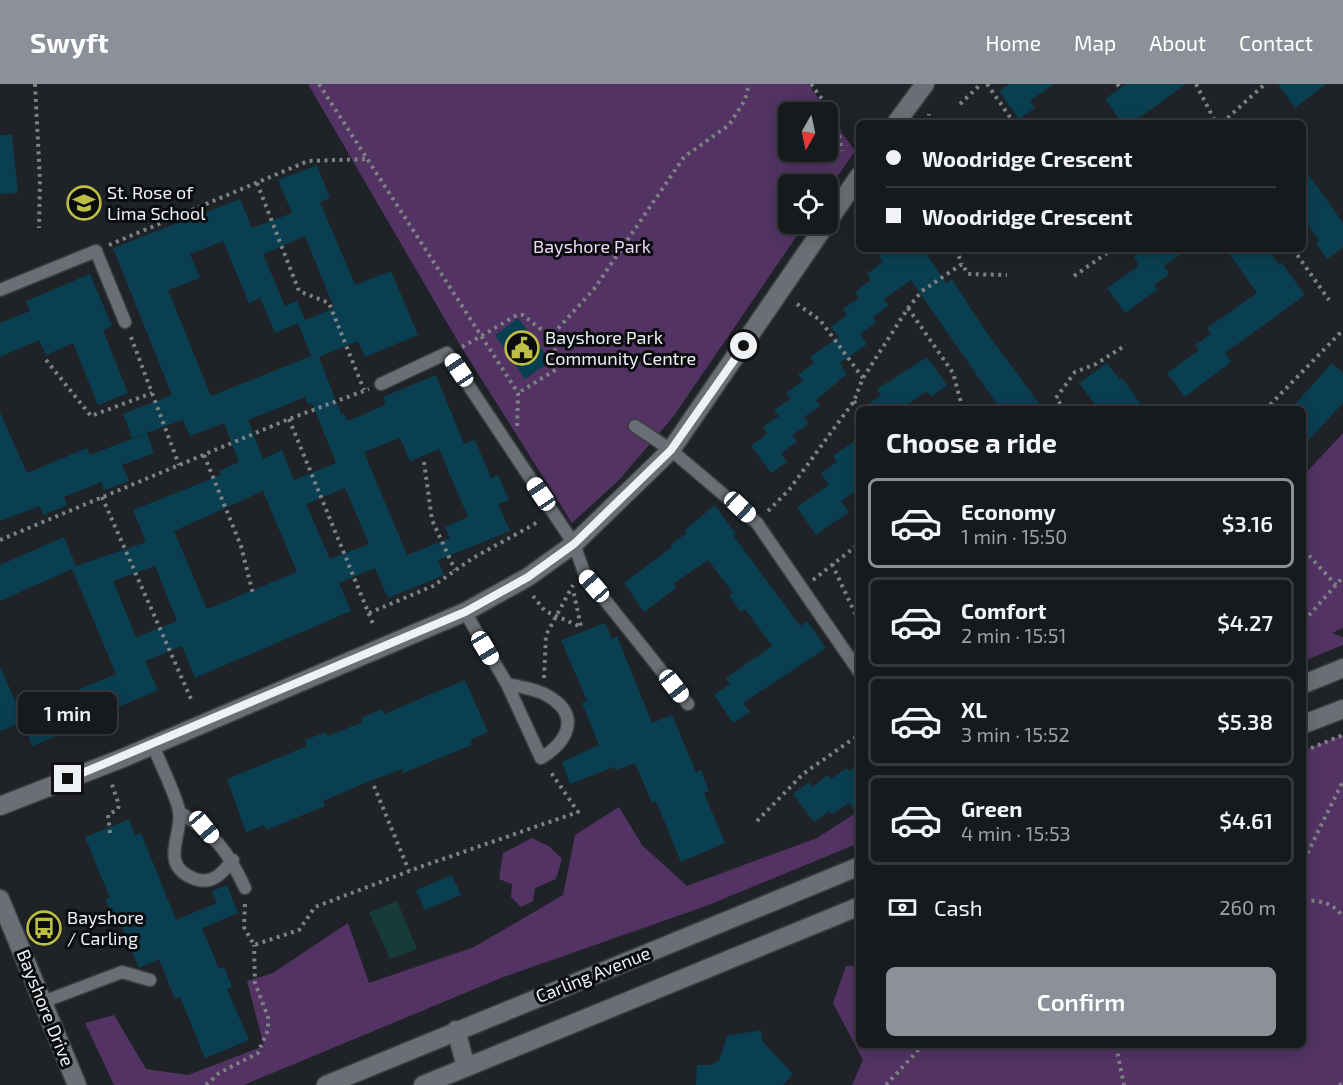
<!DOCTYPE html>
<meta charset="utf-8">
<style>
body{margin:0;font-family:"Exo 2",sans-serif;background:#202326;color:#f1f3f6;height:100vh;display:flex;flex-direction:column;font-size:22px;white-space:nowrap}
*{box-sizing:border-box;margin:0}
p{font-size:20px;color:#9ea1a4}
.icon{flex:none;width:33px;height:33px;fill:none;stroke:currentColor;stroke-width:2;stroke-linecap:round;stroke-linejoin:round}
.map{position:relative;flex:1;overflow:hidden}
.side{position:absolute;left:856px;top:322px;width:450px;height:642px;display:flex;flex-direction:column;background:#171a1d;border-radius:9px;box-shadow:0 3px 15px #0003,0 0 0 2px #36383b}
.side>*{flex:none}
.guide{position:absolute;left:856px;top:36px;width:450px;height:132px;border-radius:9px;box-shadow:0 3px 15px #0003,0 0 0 2px #36383b;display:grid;align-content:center;height:132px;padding:0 30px;background:#171a1d}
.needle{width:39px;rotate:189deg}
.buttons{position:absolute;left:778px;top:18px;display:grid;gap:12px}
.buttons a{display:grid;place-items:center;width:60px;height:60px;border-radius:9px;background:#171a1d;box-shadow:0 3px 15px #0003,0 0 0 2px #36383b;font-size:30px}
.end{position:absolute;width:27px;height:27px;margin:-14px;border:8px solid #eff2f5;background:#111;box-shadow:0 0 0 3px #111}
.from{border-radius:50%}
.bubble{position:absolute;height:42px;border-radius:9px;background:#171a1d;box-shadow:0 3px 15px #0003,0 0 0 2px #36383b;font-size:20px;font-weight:600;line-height:42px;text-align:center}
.car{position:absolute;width:18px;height:36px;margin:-18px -9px;border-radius:8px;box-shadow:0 0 4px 2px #0007;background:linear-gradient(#fff 24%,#345 0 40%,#fff 0 76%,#345 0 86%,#fff 0)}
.guide b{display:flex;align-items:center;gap:21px;height:57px;font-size:22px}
.guide b+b{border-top:2px solid #36383b}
.guide i{width:15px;height:15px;background:#f1f3f6}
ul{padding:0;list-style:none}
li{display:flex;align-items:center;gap:18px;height:90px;margin:0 12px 9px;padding:0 18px;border:3px solid #36383b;border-radius:9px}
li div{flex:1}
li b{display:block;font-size:22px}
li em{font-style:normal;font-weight:600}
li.current{border-color:#8c9099}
li>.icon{width:54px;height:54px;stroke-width:1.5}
h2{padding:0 30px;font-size:27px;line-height:72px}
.pay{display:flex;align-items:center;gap:15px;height:66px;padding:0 30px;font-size:22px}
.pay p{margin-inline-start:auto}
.primary-button{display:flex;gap:12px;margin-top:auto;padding:12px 30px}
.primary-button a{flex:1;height:69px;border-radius:9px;background:#8c9099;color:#fff;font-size:24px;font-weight:600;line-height:69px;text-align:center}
header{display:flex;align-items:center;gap:36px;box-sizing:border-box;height:84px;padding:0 30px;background:#8c9099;color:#fff}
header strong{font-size:28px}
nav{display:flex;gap:33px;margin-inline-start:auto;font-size:21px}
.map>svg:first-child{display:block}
.green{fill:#523363}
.water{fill:#173a3b}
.building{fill:#0a3f51;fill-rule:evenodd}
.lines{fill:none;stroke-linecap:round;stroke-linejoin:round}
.service-casing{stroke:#3c3f42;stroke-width:15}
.tertiary-casing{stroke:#3c3f42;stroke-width:21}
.secondary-casing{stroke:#3c3f42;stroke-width:21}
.path{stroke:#7d8184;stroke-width:4;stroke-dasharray:3 4.5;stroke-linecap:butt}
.service{stroke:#6b6f75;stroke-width:12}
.tertiary{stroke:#6b6f75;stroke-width:18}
.secondary{stroke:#6b6f75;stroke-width:18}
.route{stroke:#eff2f5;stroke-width:8}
.labels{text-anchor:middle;stroke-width:6;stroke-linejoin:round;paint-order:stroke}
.poi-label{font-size:18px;fill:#eff2f5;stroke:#0a0c0e;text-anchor:start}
.park-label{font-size:18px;fill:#eed8fa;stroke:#0a0c0e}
.street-label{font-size:18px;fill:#eff2f5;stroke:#0a0c0e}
</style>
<header>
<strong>Swyft</strong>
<nav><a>Home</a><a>Map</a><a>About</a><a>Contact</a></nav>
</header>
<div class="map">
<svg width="1343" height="1001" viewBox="0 0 1343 1001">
<rect width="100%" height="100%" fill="#1f2327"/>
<path class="green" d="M308,0H808L828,28H789V68H828V29L855,67L828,106V100H789V140H805L673,333L620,395L572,439L460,261Z
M1343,349V544L1332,549L1343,553V561L1304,577V391Z
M1343,651V1001H852L863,976L833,919L846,882H859L860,962H1304V666Z
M619,723L642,761L687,802L817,754L859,727V759L706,822L501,894L244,1001H114L85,939L114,931L146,985L188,991L264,962L247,897L273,889L348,839L369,899L474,863L563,811L575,751Z
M532,754L550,763L562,775L556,795L535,804L533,817L521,823L511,813L512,800L499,795L503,769Z"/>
<path class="water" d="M397,817L417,865L390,875L369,828Z"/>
<path class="building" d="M1009,0H1054L1030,17L1035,24L1019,35L999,7Z
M1126,0H1186L1132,39H1122L1105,15Z
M1278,0H1326L1295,24Z
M0,51H12L18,109L0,110Z
M317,81L330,114L320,118L355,201L391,187L418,251L365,273L358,257L319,273L341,330L344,329L347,337L365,330L386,320L383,313L436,291L464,360L475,356L491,394L498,391L509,416L498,420L510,447L438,476L444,491L388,514L375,484L339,499L351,527L195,594L182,562L145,577L158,606L88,636L89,639L32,662L20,630L23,638L0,647V582L20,629L116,590L72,485L0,517V481L64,453L76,482L146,458L133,426L221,391L219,387L239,378L224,339L190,352L183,336L132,354L123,330L172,311L113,164L240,115L252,144L292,129L278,96ZM305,152L334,224L298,239L311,272L211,312L168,206L200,194L190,170L223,157L249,219L260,214L275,249L305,236L297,217L285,222L263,170ZM305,313L308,320L312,319L336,379L294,396L282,366L263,375L248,336ZM400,354L410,377L439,365L468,433L445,443L450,454L407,471L364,368ZM345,404L369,460L330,475L306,420ZM263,407L297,488L207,525L174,447ZM155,482L177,537L136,553L113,497Z
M1304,84L1343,139V163L1327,175L1316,159L1319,157L1304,135Z
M888,165H923L946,199L952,195L984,245L1044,326H1001L911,196L884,215L889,221L873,233L876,239L860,250L867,260L840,279L847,290L816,316L820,322L804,333L809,340L792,351L797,358L781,369L787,378L771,389L751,362L767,350L763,343L779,332L774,326L791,315L786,309L803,297L798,291L814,279L810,273L839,253L831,243L847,231L843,225L859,214L855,208L871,196L867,190L883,178L879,172Z
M1145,165H1188L1164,182L1169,190L1154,201L1157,206L1125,229L1107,204L1139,182L1134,173Z
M1226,165H1268L1279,181L1282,179L1305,211L1225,269L1231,278L1185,313L1167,289L1199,266L1195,261L1211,250L1207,244L1257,209Z
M90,190L112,242L103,246L128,309L98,321L73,259L46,271L39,256L0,273V239L30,227L26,217Z
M518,234L551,277L525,295L495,251Z
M927,273L947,301L931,313L927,307L900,326H860L881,311L877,305Z
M1107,279L1120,296L1122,294L1145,326H1099L1079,299Z
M1332,279L1343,289V319L1304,361V326H1290Z
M0,328L27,389L87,364L90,371L147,349L154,369L122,381L129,397L104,406L101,398L82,406L64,413L67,421L43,431L40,422L0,437Z
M860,353V404L841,417L849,428L816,451L797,423L829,401L821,389L837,378L833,372Z
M715,421L735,449L733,451L800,542L807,537L826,564L743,619L750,628L733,639L714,611L730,600L726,594L772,562L745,525L741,528L729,512L733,509L708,476L673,500L676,504L644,528L624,499L672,463L670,461L687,449L685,446Z
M605,539L612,555L617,552L652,639L672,631L696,688L701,686L709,707L704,709L725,759L681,778L656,717L652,719L635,679L616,686L614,683L570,700L562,678L599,661L582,619L587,617L561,556Z
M465,596L488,648L470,656L472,661L403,689L402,685L365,699L323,717L325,722L266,746L264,741L246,748L227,695L307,662L305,656L326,648L328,652L363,638L361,634L382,625L384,630Z
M860,679V734L849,719L832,730L829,727L814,738L793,710L809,698L812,703L828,691L831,695L847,684L849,687Z
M129,735L135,751L141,749L176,836L217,819L212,807L227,801L238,829L202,844L219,885L224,883L232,903L227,905L249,956L205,974L180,913L175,915L159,875L139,884L118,833L114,835L105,815L110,814L85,753Z
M452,791L461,811L425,826L416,806Z
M761,946L762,957L793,990L783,1001H696L697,981H712L719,977L727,952Z"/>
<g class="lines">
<defs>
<path id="service" d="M0,206L96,167L125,238
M381,300L447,269L574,460L585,491L688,620
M635,342L671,366L757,439L860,589
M465,528L507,600L541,674C567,658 582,632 548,612C537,605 520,603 507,600
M153,661C161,682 173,704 179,726C184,750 157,781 195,795C213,801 222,789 233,776
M179,728C214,749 228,767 245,804
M43,918L122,888L150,896"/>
<path id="tertiary" d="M896,39L925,0
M828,137L860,91
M0,722L123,674L465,528L528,493L574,460L671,366L826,140"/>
<path id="secondary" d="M1304,600L1343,584
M1304,640L1343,625
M0,815L77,1001
M456,946L466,983
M326,1001L860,782
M423,1001L860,822"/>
</defs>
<use href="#service" class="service-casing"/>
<use href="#tertiary" class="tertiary-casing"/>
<use href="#secondary" class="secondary-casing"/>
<path class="path" d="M35,0L40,97L39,144
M319,0L518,309L517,345
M811,0L836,34L842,67
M987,0L1014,39
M1117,0L1121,4
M1196,0L1216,39
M960,20L981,0
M928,39L929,30
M1222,39L1265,0
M257,99L299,207L329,219L364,306
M109,161L308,77L367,75
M956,165L962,180
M1293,165L1329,216
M1074,192L1113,165
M797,220L820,236L863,294
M908,224L953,289L963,326
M553,250L594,205L684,73L729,41L745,16L749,0
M131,253L179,381
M462,263L517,231H523L539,244L553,250L557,285L518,309
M46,276L91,332L152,309
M854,317L860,326
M1065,326L1056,314L1075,288L1096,280L1126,261
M1265,326L1343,246
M289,335L373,540
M204,371L241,462L253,510
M424,378L432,436L455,486
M102,413L191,615
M768,427L789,406L854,317L863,294L908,224L922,207L962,180L968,190L1007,191
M0,456L289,335L369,305
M1304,466L1336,501
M832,480L860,540
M813,496L860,459
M533,512L545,527L581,543L573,505
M369,529L433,502L473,474L540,437
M1304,537L1343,493
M544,594L546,551L573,501
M1304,667L1343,651
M374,702L409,787
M757,737L803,690L860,650
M110,749L108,731L118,725L119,721L111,698
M1304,776L1343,697
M1304,816C1319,817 1335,818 1343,834
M245,820L244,843L254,861L299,846L315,823L420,783L578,728L550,687
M1119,962L1118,972L1124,1001
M206,1001L219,989L258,969L268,946V933L255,899L254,861
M886,1001L922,962
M1339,1001L1343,1000"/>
<use href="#service" class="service"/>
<use href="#tertiary" class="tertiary"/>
<use href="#secondary" class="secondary"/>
</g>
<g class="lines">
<path class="route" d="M68,695L465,528L528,493L574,460L671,366L744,262"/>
</g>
<defs>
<symbol id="school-ring" viewBox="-11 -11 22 22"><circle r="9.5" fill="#0a0c0e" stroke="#bcbf44" stroke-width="1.5"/><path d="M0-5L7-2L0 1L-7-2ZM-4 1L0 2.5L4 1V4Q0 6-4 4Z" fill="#bcbf44"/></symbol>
<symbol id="civic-ring" viewBox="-11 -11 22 22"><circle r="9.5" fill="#0a0c0e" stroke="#bcbf44" stroke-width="1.5"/><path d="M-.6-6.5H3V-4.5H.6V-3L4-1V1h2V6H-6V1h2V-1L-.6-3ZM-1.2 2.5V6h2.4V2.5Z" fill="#bcbf44"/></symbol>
<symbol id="bus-ring" viewBox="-11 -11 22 22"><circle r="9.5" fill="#0a0c0e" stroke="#bcbf44" stroke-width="1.5"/><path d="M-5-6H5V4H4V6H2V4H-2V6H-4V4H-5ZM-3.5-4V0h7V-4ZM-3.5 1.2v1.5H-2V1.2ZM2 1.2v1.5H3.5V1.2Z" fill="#bcbf44"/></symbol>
</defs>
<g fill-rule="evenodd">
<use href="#school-ring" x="65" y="100" width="38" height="38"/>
<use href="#civic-ring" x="503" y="245" width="38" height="38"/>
<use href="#bus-ring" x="25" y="825" width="38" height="38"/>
</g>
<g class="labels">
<g class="poi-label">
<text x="107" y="115">St. Rose of<tspan x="107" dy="21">Lima School</tspan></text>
<text x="545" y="260">Bayshore Park<tspan x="545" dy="21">Community Centre</tspan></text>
<text x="67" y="840">Bayshore<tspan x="67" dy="21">/ Carling</tspan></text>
</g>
<g class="park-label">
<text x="592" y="169">Bayshore Park</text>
</g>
<g class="street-label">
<text transform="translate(593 891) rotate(-22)" y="6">Carling Avenue</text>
<text transform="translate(45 924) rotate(68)" y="6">Bayshore Drive</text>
</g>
</g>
</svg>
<div class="buttons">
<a><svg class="needle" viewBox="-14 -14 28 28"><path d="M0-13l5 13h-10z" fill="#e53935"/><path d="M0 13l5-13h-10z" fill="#9ea1a4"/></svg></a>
<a><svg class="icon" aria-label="locate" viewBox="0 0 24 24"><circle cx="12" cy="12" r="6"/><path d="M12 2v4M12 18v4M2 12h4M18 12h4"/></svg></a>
</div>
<i class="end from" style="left:744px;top:262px"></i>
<i class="end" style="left:68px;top:695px"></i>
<div class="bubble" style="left:18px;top:608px;width:99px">1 min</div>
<i class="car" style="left:459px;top:286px;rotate:326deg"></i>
<i class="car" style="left:541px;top:410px;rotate:326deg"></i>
<i class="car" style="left:740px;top:423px;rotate:133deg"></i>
<i class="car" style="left:594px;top:502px;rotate:319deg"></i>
<i class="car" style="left:485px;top:564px;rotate:149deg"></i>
<i class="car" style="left:674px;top:602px;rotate:142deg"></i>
<i class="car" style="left:204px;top:743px;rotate:140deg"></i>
<div class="guide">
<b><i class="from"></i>Woodridge Crescent</b>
<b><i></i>Woodridge Crescent</b>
</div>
<section class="side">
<h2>Choose a ride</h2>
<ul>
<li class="current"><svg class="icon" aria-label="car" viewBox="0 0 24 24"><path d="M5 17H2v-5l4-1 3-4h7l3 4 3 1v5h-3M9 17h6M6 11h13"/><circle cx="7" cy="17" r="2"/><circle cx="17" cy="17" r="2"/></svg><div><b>Economy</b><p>1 min · 15:50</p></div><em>$3.16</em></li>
<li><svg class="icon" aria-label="car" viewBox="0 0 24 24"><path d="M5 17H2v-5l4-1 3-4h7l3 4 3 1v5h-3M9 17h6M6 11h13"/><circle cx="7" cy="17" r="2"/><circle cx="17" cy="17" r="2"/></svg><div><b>Comfort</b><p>2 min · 15:51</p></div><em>$4.27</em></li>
<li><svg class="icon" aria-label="car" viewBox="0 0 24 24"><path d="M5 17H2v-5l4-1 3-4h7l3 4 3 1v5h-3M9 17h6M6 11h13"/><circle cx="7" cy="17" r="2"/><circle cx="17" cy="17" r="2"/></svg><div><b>XL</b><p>3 min · 15:52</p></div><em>$5.38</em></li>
<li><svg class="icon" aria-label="car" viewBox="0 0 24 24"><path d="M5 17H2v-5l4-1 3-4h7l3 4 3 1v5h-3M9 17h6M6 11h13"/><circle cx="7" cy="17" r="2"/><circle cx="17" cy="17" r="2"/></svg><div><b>Green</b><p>4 min · 15:53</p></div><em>$4.61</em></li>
</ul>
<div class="pay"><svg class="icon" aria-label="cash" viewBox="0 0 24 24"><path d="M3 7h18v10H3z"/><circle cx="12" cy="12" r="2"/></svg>Cash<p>260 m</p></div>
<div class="primary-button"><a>Confirm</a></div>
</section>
</div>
